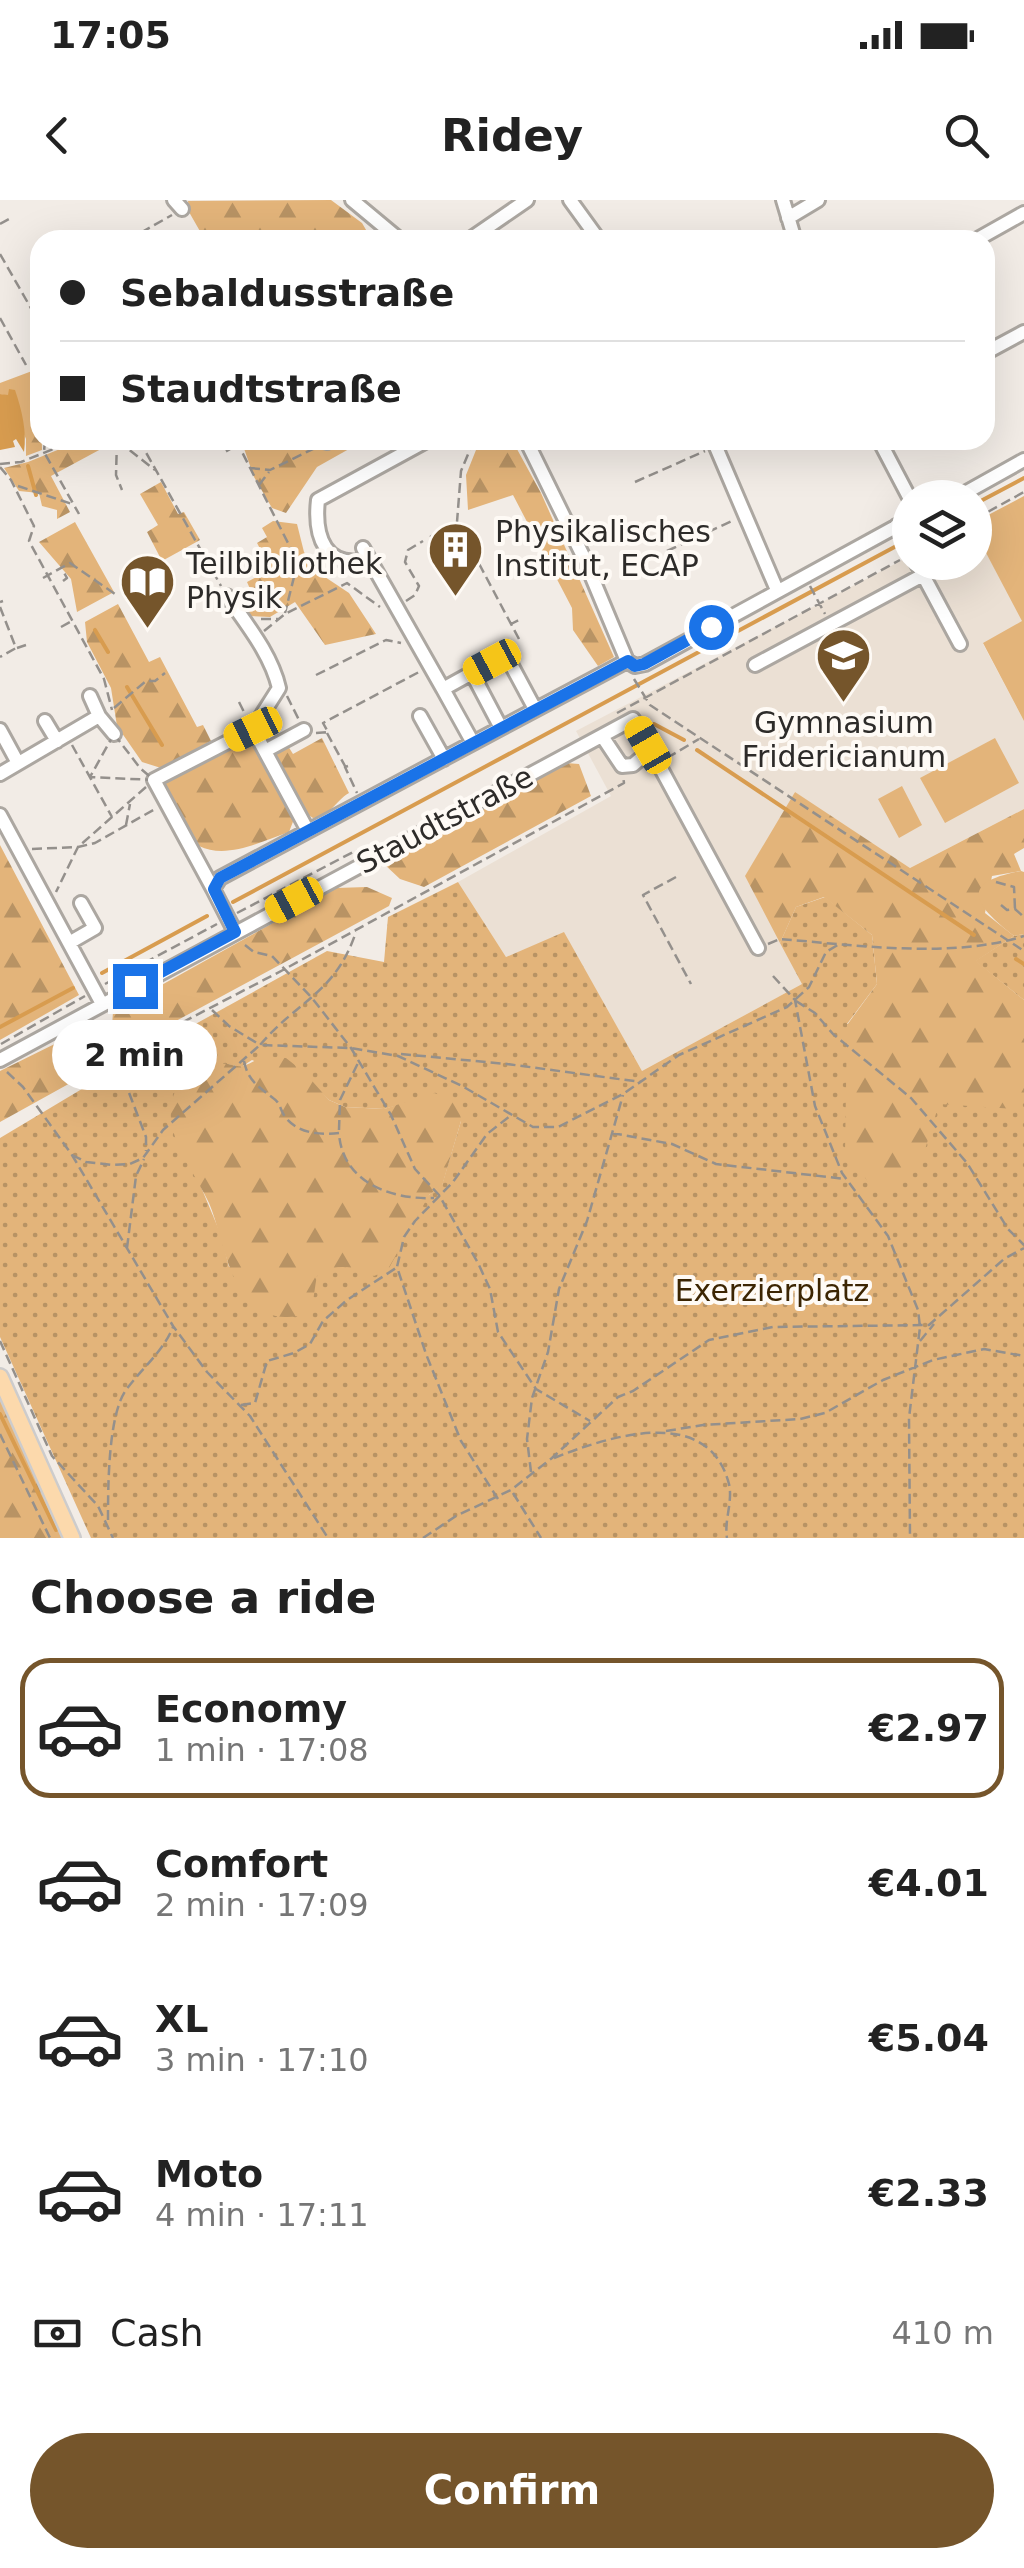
<!DOCTYPE html>
<meta charset="utf-8">
<style>
body{margin:0;font-family:"DejaVu Sans",sans-serif;background:#f2f2f2;color:#222;height:100vh;display:flex;flex-direction:column;font-size:38px;white-space:nowrap}
*{box-sizing:border-box;margin:0}
p{font-size:32px;color:#767676}
.icon{flex:none;width:55px;height:55px;fill:none;stroke:currentColor;stroke-width:2;stroke-linecap:round;stroke-linejoin:round}
.map{position:relative;height:1338px;overflow:hidden}
.drawer{display:flex;flex-direction:column;background:#fff;flex:1}
.drawer>*{flex:none}
.top-card{position:absolute;left:30px;top:30px;width:965px;height:220px;border-radius:30px;box-shadow:0 10px 40px #0002;display:grid;align-content:center;height:220px;padding:0 30px;background:#fff}
.tools{position:absolute;left:892px;top:280px;display:grid;gap:20px}
.tools a{display:grid;place-items:center;width:100px;height:100px;border-radius:50%;background:#fff;box-shadow:0 10px 40px #0002;font-size:50px}
.end{position:absolute;width:45px;height:45px;margin:-22px;border:12px solid #1a73e8;background:#fff;box-shadow:0 0 0 5px #fff}
.from{border-radius:50%}
.bubble{position:absolute;height:70px;border-radius:35px;background:#fff;box-shadow:0 10px 40px #0002;font-size:32px;font-weight:700;line-height:70px;text-align:center}
.car{position:absolute;width:30px;height:60px;margin:-30px -15px;border-radius:12px;box-shadow:0 0 8px 2px #0007;background:linear-gradient(#f5c518 24%,#345 0 40%,#f5c518 0 76%,#345 0 86%,#f5c518 0)}
.top-card b{display:flex;align-items:center;gap:35px;height:95px;font-size:38px}
.top-card b+b{border-top:2px solid #e0e0e0}
.top-card i{width:25px;height:25px;background:#222}
ul{padding:0;list-style:none}
li{display:flex;align-items:center;gap:30px;height:140px;margin:0 20px 15px;padding:0 10px;border:5px solid transparent;border-radius:30px}
li div{flex:1}
li b{display:block;font-size:38px}
li em{font-style:normal;font-weight:700}
li.active{border-color:#75552b}
li>.icon{width:90px;height:90px;stroke-width:1.5}
h2{padding:0 30px;font-size:45px;line-height:120px}
.pay{display:flex;align-items:center;gap:25px;height:110px;padding:0 30px;font-size:38px}
.pay p{margin-inline-start:auto}
.primary-button{display:flex;gap:20px;margin-top:auto;padding:20px 30px}
.primary-button a{flex:1;height:115px;border-radius:60px;background:#75552b;color:#fff;font-size:40px;font-weight:700;line-height:115px;text-align:center}
.status{display:flex;justify-content:space-between;align-items:center;height:70px;padding:0 50px;background:#fff;direction:ltr}
.status svg{height:28px;fill:currentColor}
header{display:flex;justify-content:space-between;align-items:center;height:130px;padding:0 30px;background:#fff;font-size:45px;font-weight:700}
.map>svg:first-child{display:block}
.built{fill:#ebe0d4}
.grass{fill:url(#grass-dots);fill-rule:evenodd}
.forest{fill:url(#forest-firs)}
.garden{fill:#e3b47a}
.water{fill:#d89c4f}
.lines{fill:none;stroke-linecap:round;stroke-linejoin:round}
.stream{stroke:#d89c4f;stroke-width:4}
.minor-casing{stroke:#aca7a1;stroke-width:18}
.major-casing{stroke:#cdcccc;stroke-width:20}
.path{stroke:#94908c;stroke-width:2.5;stroke-dasharray:10 5;stroke-linecap:butt}
.minor{stroke:#fff;stroke-width:12}
.major{stroke:#fcd9ac;stroke-width:15}
.route{stroke:#1a73e8;stroke-width:12}
.labels{text-anchor:middle;stroke-width:8;stroke-linejoin:round;paint-order:stroke}
.poi-label{font-size:30px;fill:#2d2b29;stroke:#fefaf5;text-anchor:start}
.street-label{font-size:30px;fill:#2d2b29;stroke:#fefaf5}
.park-label{font-size:30px;fill:#3c2502;stroke:#fefaf5}
</style>
<div class="status"><b>17:05</b><svg viewBox="0 0 49 12"><path d="M0 12V9h3v3zM5 12V6h3v6zM10 12V3h3v9zM15 12V0h3v12zM26 1h20v11H26zM47 4h2v5h-2z"/></svg></div>
<header><svg class="icon" aria-label="back" viewBox="0 0 24 24"><path d="M15 5l-7 7 7 7"/></svg>Ridey<svg class="icon" aria-label="search" viewBox="0 0 24 24"><circle cx="10" cy="10" r="6"/><path d="M15 15l6 6"/></svg></header>
<div class="map">
<svg width="1024" height="1338" viewBox="0 0 1024 1338">
<defs>
<pattern id="grass-dots" width="8" height="8" patternUnits="userSpaceOnUse" patternTransform="scale(2.5)"><rect width="8" height="8" fill="#e3b47a"/><path d="M2 2h.1M6 6h.1" fill="none" stroke="#b89364" stroke-width="1.8" stroke-linecap="round"/></pattern>
<pattern id="forest-firs" width="22" height="20" patternUnits="userSpaceOnUse" patternTransform="scale(2.5)"><rect width="22" height="20" fill="#e3b47a"/><path d="M5 1l3.5 6h-7zM16 11l3.5 6h-7z" fill="#b89364"/></pattern>
</defs>
<rect width="100%" height="100%" fill="#f2ece6"/>
<path class="built" d="M975,332L1023,421L983,444L1024,521V609L910,668L794,592L802,784L642,871L564,733L506,757L458,682L611,596L576,531L910,356V362H975Z"/>
<path class="grass" d="M458,682L506,757L564,732L642,871L802,784L780,743L796,707L825,697L872,735L877,784L847,824L1024,856V1338H91L0,1137V938L127,862L327,751L384,762L388,717ZM252,860L317,888L329,900L345,907L384,909L406,903L461,921L442,985L429,995L229,1067L221,1035L199,982L227,864L241,867Z
M1024,734V800L975,761L1014,736Z"/>
<path class="forest" d="M331,0L362,23L372,40H205L189,12L188,1Z
M40,168L42,250L26,256V239L8,196L0,194V183Z
M82,240L114,242L51,276L70,312L57,319V310L42,306L39,293L19,291L4,268L28,262Z
M241,240H286L292,249C317,246 339,240 365,240L317,267L286,313L272,308L254,277Z
M480,240H512L541,293L614,457L598,466L573,430L572,408L513,295L468,310L466,275Z
M161,282L178,314L184,312L200,340L162,361L147,332L158,325L140,294Z
M273,321L297,324L304,352L319,373L349,393L376,434L325,445L295,402L270,417L249,416L239,398L251,391L247,382L271,369L257,343L267,337L262,328Z
M75,322L114,392L77,412L71,379L39,342Z
M118,404L149,462L160,457L197,527L203,525L211,541L161,568L142,562L117,526L111,488L87,442L85,422Z
M322,538L349,593C335,601 330,617 313,618L307,614L275,556L277,551L288,546L293,554Z
M239,539L250,541L294,619L289,632C262,641 227,660 199,646L163,588L164,580Z
M566,563L579,564L591,596L424,687L400,679L384,664Z
M795,592L910,668L1024,609V648L1014,654L1021,671L992,676L985,713L1014,736L976,761L1024,800V903L1015,909L939,904L919,969L880,997L845,952L847,825L877,784L872,735L824,697L796,707L780,743L745,676Z
M0,645L79,795L0,840Z
M367,687L392,698L389,706L150,835L123,837L112,826L113,812L336,688Z
M85,829L105,840L107,856L101,866L0,922V871Z
M264,857L286,858L305,873L329,900L345,907L384,909L434,893L447,897L460,908L461,921L442,986L429,995L388,1070L374,1076C351,1066 337,1062 317,1076C312,1099 317,1118 285,1117C229,1114 226,1043 209,1003C194,969 157,930 176,889C184,870 209,862 228,864C233,865 238,867 243,866C250,864 257,859 264,857Z
M0,1195L66,1338H0Z"/>
<path class="garden" d="M1024,296V521L983,443L1022,421L975,332V322Z
M995,538L1019,583L945,623L920,578Z
M902,586L922,625L899,638L878,599Z
M1021,671L1024,672V734L1014,736C975,705 957,683 1021,671Z"/>
<path class="water" d="M9,189L15,190C22,211 27,231 24,252L16,239L13,241L15,247L0,250V194L8,195Z"/>
<g class="lines">
<path class="stream" d="M28,266L36,295
M975,304L1024,278
M95,430L108,452
M127,487L162,545
M654,524L684,540
M697,550L974,735
M233,702L902,343
M1016,759L1024,764
M102,773L207,716
M0,827L73,788
M0,1214L56,1330"/>
<defs>
<path id="minor" d="M174,0L182,9
M352,0L400,40
M570,0L599,40
M783,0L795,40
M788,18L818,0
M469,40L527,0
M976,40L1024,13
M985,153L1024,132
M526,240L584,358L627,461L635,466L645,464L910,319
M713,240L777,390
M879,240L910,299
M327,242L330,240
M956,298L1024,260
M896,326L910,351
M363,348L443,489
M369,359C325,371 314,336 318,300L428,240
M916,362L960,444
M755,465L923,375
M90,496L99,516L114,534
M535,509L506,455L472,473L501,528L627,461
M420,516L444,559
M45,521L57,541
M253,529L308,631
M0,530L18,563
M602,536L622,566L633,565L648,552
M473,543L501,528
M265,551L304,530
M0,574L99,516
M0,615L102,804
M213,689L154,580L253,529L279,488C271,454 247,425 227,396
M235,732L213,689L220,678L473,543L443,489L472,473
M69,743L95,728L81,703
M0,860L633,519C642,535 647,551 658,563L758,748"/>
<path id="major" d="M0,1177L72,1338"/>
</defs>
<use href="#minor" class="minor-casing"/>
<use href="#major" class="major-casing"/>
<path class="path" d="M0,24L11,18
M128,40L172,15
M0,54L40,124
M0,118L26,165
M45,240L44,252L79,314
M95,240L100,249
M117,240L116,275L122,290
M139,240L221,386
M218,240L225,252L232,248L227,240
M236,240L291,349L295,373L285,413
M118,241L155,270
M0,264L21,262L76,240
M0,267L11,280L34,326L29,341L104,479L112,510
M250,268L270,270L317,247
M635,282L705,251
M259,285L269,272
M18,286L72,304
M975,319L1024,292
M458,324L511,424
M430,337L457,322L461,271L474,240
M667,351L734,320
M43,378L70,363L118,396
M63,381L67,378L63,371
M810,386L825,414
M406,401L415,395L419,386L405,362L408,350L423,341
M0,402L3,401
M0,407L16,448L0,457
M261,419H278
M61,427L72,421
M264,431L285,414L347,383L380,407
M519,439L511,424L521,419
M17,448L26,445
M316,475L386,440L401,443
M634,479L650,505L1024,751
M287,496L299,520
M239,502L245,514
M114,508L146,481H155L165,473
M617,513L900,360
M316,533L328,532L323,523L419,472
M327,533L345,566
M114,534L140,568L154,580L90,577Z
M72,545L112,617
M667,558L699,539
M348,566L345,567L357,593
M146,587L78,647L95,643L155,609
M126,625L130,604
M32,649L78,647L56,692
M676,677L643,695L691,784
M996,682L1014,687L1015,709
M1001,705L1007,710L1015,709L1024,717
M237,713L355,651L364,650
M768,744L780,739C855,745 952,759 1024,736
M245,745L254,752L272,756L312,798L351,848L391,915L415,969L439,995L478,1063L490,1089L498,1132L536,1189L590,1221
M773,776L795,800L815,906L842,973L888,1036L918,1110L920,1127L909,1218L910,1338
M105,784L217,724
M796,801L815,813L833,834L911,898L967,963L1008,1029L1024,1045
M212,810L229,826L260,845C298,800 335,794 356,732
M1,844L85,796
M112,844L147,840L160,834L283,770L624,583L623,576
M113,851L146,937V951
M401,854L507,864L641,882
M244,861C248,881 258,886 273,898C281,903 280,911 286,918C299,934 321,935 339,933C342,982 391,1000 434,998
M7,872L23,887L72,955L173,1126L207,1172L250,1216L328,1338
M339,930L340,900L358,863
M612,933L672,944L716,964L845,979
M72,955L86,962L113,965L130,964L143,958L163,930L260,845L351,848L398,856L462,886L533,927H558L623,894L679,855L787,807L809,787L826,752L841,743
M127,1048L136,976L144,959
M0,1141L52,1256L98,1306L113,1338
M920,1141L934,1124
M241,1205L255,1203L267,1161L294,1153L310,1144L323,1121L347,1100L396,1068
M666,1231L703,1225L800,1219L825,1213L883,1180L933,1160L984,1149L1024,1156
M0,1234L50,1338
M554,1258C607,1237 708,1203 729,1284C733,1302 724,1320 727,1338
M531,1272L527,1239L532,1198L548,1152L559,1089L587,1021L623,895
M513,1293L541,1338
M498,1299L461,1241L426,1154L397,1067L404,1037L415,1021L453,982L487,934L510,916
M108,1320C108,1288 108,1215 126,1190C142,1168 163,1152 173,1127
M423,1338L456,1316L511,1290L552,1258L618,1197L633,1191L709,1140L773,1127L929,1125L1004,1059L1024,1048"/>
<use href="#minor" class="minor"/>
<use href="#major" class="major"/>
</g>
<g class="lines">
<path class="route" d="M135,786L235,732L214,689L220,678L628,461L635,466L644,464L711,427"/>
</g>
<defs>
<symbol id="building-pin" viewBox="-11 -11 22 30"><path d="M0 17L-7.5 6A9.5 9.5 0 1 1 7.5 6Z" fill="#75552b" stroke="#fefaf5"/><path d="M-4-6H4V6H1V3H-1V6H-4ZM-2.5-4.3h1.7v1.8h-1.7ZM.8-4.3h1.7v1.8H.8ZM-2.5-1h1.7V.8h-1.7ZM.8-1h1.7V.8H.8Z" fill="#fff"/></symbol>
<symbol id="library-pin" viewBox="-11 -11 22 30"><path d="M0 17L-7.5 6A9.5 9.5 0 1 1 7.5 6Z" fill="#75552b" stroke="#fefaf5"/><path d="M-6-4Q-3-5.5-.7-3.5V5Q-3 3-6 4ZM6-4Q3-5.5 .7-3.5V5Q3 3 6 4Z" fill="#fff"/></symbol>
<symbol id="school-pin" viewBox="-11 -11 22 30"><path d="M0 17L-7.5 6A9.5 9.5 0 1 1 7.5 6Z" fill="#75552b" stroke="#fefaf5"/><path d="M0-5L7-2L0 1L-7-2ZM-4 1L0 2.5L4 1V4Q0 6-4 4Z" fill="#fff"/></symbol>
</defs>
<g fill-rule="evenodd">
<use href="#building-pin" x="424" y="318" width="63" height="86"/>
<use href="#library-pin" x="116" y="350" width="63" height="86"/>
<use href="#school-pin" x="812" y="424" width="63" height="86"/>
</g>
<g class="labels">
<g class="poi-label">
<text x="495" y="342">Physikalisches<tspan x="495" dy="34">Institut, ECAP</tspan></text>
<text x="186" y="374">Teilbibliothek<tspan x="186" dy="34">Physik</tspan></text>
<text x="844" y="533" text-anchor="middle">Gymnasium<tspan x="844" dy="34">Fridericianum</tspan></text>
</g>
<g class="street-label">
<text transform="translate(445 620) rotate(-28)" y="10">Staudtstraße</text>
</g>
<g class="park-label">
<text x="772" y="1101">Exerzierplatz</text>
</g>
</g>
</svg>
<div class="tools">
<a><svg class="icon" aria-label="layers" viewBox="0 0 24 24"><path d="M12 4l9 5-9 5-9-5zM3 14l9 5 9-5"/></svg></a>
</div>
<i class="end from" style="left:711px;top:427px"></i>
<i class="end" style="left:135px;top:786px"></i>
<div class="bubble" style="left:52px;top:820px;width:165px">2 min</div>
<i class="car" style="left:492px;top:462px;rotate:242deg"></i>
<i class="car" style="left:253px;top:529px;rotate:244deg"></i>
<i class="car" style="left:648px;top:545px;rotate:330deg"></i>
<i class="car" style="left:294px;top:700px;rotate:242deg"></i>
<div class="top-card">
<b><i class="from"></i>Sebaldusstraße</b>
<b><i></i>Staudtstraße</b>
</div>
</div>
<section class="drawer">
<h2>Choose a ride</h2>
<ul>
<li class="active"><svg class="icon" aria-label="car" viewBox="0 0 24 24"><path d="M5 17H2v-5l4-1 3-4h7l3 4 3 1v5h-3M9 17h6M6 11h13"/><circle cx="7" cy="17" r="2"/><circle cx="17" cy="17" r="2"/></svg><div><b>Economy</b><p>1 min · 17:08</p></div><em>€2.97</em></li>
<li><svg class="icon" aria-label="car" viewBox="0 0 24 24"><path d="M5 17H2v-5l4-1 3-4h7l3 4 3 1v5h-3M9 17h6M6 11h13"/><circle cx="7" cy="17" r="2"/><circle cx="17" cy="17" r="2"/></svg><div><b>Comfort</b><p>2 min · 17:09</p></div><em>€4.01</em></li>
<li><svg class="icon" aria-label="car" viewBox="0 0 24 24"><path d="M5 17H2v-5l4-1 3-4h7l3 4 3 1v5h-3M9 17h6M6 11h13"/><circle cx="7" cy="17" r="2"/><circle cx="17" cy="17" r="2"/></svg><div><b>XL</b><p>3 min · 17:10</p></div><em>€5.04</em></li>
<li><svg class="icon" aria-label="car" viewBox="0 0 24 24"><path d="M5 17H2v-5l4-1 3-4h7l3 4 3 1v5h-3M9 17h6M6 11h13"/><circle cx="7" cy="17" r="2"/><circle cx="17" cy="17" r="2"/></svg><div><b>Moto</b><p>4 min · 17:11</p></div><em>€2.33</em></li>
</ul>
<div class="pay"><svg class="icon" aria-label="cash" viewBox="0 0 24 24"><path d="M3 7h18v10H3z"/><circle cx="12" cy="12" r="2"/></svg>Cash<p>410 m</p></div>
<div class="primary-button"><a>Confirm</a></div>
</section>
